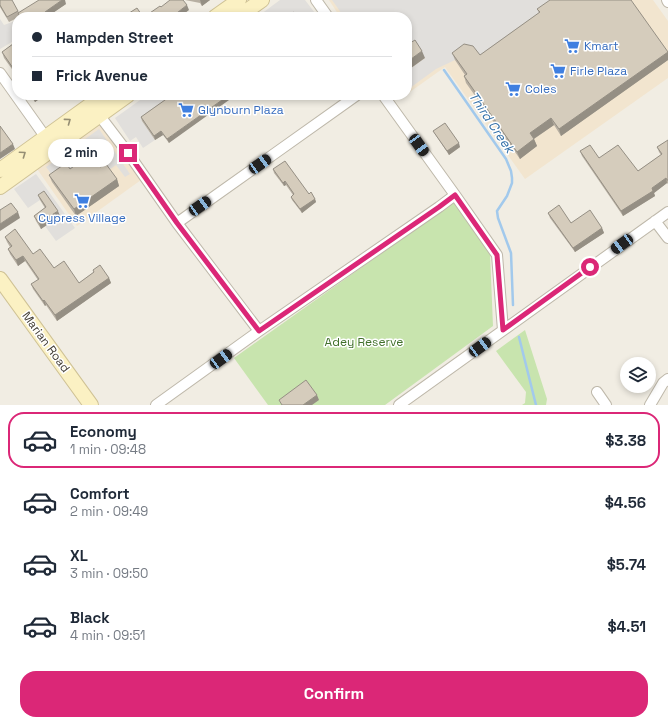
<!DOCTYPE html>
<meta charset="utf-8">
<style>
body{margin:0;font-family:"Space Grotesk",sans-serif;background:#f2f2f3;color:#1f2937;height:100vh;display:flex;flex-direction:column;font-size:15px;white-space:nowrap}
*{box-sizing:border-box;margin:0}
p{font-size:13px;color:#747a83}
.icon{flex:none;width:22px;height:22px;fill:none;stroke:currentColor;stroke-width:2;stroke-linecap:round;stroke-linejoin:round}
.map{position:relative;height:405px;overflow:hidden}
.sheet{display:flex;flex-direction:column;background:#fff;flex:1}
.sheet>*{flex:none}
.banner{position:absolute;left:12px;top:12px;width:400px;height:88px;border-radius:16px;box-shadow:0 2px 6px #0003;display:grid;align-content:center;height:88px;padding:0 20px;background:#fff}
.buttons{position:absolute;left:620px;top:357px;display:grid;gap:8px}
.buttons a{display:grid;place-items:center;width:36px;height:36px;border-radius:50%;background:#fff;box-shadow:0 2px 6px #0003;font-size:20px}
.end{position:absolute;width:18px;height:18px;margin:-9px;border:5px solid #db2777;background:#fff;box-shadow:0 0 0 2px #fff}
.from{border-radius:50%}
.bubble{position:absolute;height:28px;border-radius:14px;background:#fff;box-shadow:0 2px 6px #0003;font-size:13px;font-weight:700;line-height:28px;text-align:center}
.car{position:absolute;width:12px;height:24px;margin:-12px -6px;border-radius:5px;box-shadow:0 0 3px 1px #0007;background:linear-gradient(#222 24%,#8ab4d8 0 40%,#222 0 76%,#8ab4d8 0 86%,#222 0)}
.banner b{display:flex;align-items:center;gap:14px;height:38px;font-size:15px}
.banner b+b{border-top:1px solid #e0e1e3}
.banner i{width:10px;height:10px;background:#1f2937}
ul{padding:7px 0 0;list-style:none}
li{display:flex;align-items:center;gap:12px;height:56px;margin:0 8px 6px;padding:0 12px;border:2px solid transparent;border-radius:16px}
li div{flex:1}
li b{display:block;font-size:15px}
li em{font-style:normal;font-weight:700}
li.current{border-color:#db2777}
li>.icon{width:36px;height:36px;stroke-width:1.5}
.action{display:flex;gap:8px;margin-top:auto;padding:8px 20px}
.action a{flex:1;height:46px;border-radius:16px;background:#db2777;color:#fff;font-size:16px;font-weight:700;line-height:46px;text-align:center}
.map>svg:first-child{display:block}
.commercial{fill:#f2e5cf}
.green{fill:#c8e4ae}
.parking{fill:#e1dfdc}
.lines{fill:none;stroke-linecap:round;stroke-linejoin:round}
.stream{stroke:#a2c9ec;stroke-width:2.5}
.street-casing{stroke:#beb8aa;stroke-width:12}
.secondary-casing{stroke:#cfc295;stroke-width:16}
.street{stroke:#fff;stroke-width:10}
.secondary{stroke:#fbf1c3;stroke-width:14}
.wall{fill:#b7afa2}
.shaded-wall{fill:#958f84}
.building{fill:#d5ccbc;stroke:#958f84}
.oneway{stroke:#958e74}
.route{stroke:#db2777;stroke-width:5}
.labels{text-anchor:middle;stroke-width:3;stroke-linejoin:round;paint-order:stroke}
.shop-label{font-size:12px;fill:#366cbe;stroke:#fff;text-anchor:start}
.street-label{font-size:12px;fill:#423d34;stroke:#fff}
.park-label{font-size:12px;fill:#41702b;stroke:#fff}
.water-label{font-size:13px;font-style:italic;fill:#3370a8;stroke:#fff}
</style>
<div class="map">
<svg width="668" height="405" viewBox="0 0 668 405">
<rect width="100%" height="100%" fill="#f1ede3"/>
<path class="commercial" d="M329,0H653L668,21V78L525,179L445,67L407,94V17H340Z
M98,120L141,180L77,226L35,166Z"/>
<path class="green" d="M455,201L490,253L493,326L385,405H268L234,358Z
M525,330L547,399L546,405H522L525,403L526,392L496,351Z"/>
<path class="parking" d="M280,0H305L318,17H299L297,14L293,17H257Z
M332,0H562L482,62L466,51L455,60L436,69L410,88L407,84V71L425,58L411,40L407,43V17H344Z
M0,19L4,25L15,21L17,23V39L0,49Z
M147,95H177L142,121L155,140L143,148L136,137L130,141L115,118Z
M99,129L130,174L125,177L116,165L103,174L55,179L46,167Z
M36,174L75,228L56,241L45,226L46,196L28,208L14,189Z"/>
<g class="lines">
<path class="stream" d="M444,70L506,159L511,171L512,178V183L507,196L497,211L498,218L511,253L513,305
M519,337L536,405"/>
<defs>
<path id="street" d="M316,0L328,17
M667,0L668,2
M0,73L49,142
M383,95L455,195L497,255L503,330
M96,111L128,153L177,223L259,331
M655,221L668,238
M177,223L357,95
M597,392L606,405
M156,405L259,331L439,207L455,195
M399,405L668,212
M650,405L663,383L668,379"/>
<path id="secondary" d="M215,17L239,0
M238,17L262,0
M0,170L104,95
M0,187L128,95
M0,279L91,405"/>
</defs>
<use href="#street" class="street-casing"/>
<use href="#secondary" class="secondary-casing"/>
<use href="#street" class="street"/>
<use href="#secondary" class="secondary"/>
</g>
<path class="wall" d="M0,0L18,11L19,12L66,4L48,16L49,17H17V18L9,22L0,7Z
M185,0H210L202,6L200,3Z
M537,9L668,52V60L561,136L554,125L534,139L537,146L520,159L466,83L464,76L465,75L455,60L452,53L480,55L539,13Z
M17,41V76L4,58L2,52Z
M30,95H45L35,102Z
M172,95L169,143L163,135L155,140L142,121L141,117Z
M433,131L460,147L449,155Z
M668,140V184L667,183L654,193L655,196L623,216L582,156L580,151L638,171L661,155L659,152L657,147Z
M100,167L117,179L119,186L76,216L52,182L49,175L70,169Z
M273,169L309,194L315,199L316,202L302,213L292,200L291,197L293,195L286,185L284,186L274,173Z
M38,195L60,216L41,229L36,221L34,216L45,208L40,200Z
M548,213L571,223L602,228L604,233L575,252L550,218Z
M5,237L33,254L54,268L79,283L94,272L93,270L109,278L111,283L57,321L46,305L45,306L33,289L31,284L38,280L25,261L18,266L10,254L8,249L10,247L7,242Z"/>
<path class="shaded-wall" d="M62,0H65L66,4L47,17L45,12Z
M200,0H210L202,6Z
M187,5L189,10L180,17H173V16Z
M171,13L172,17H166Z
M422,51L425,58L407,71V62Z
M668,52V60L561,136L559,129Z
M36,95H45L35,102L33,97Z
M229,95H236L169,143L167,139Z
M551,118L554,125L532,140L530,133Z
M161,131L163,135L155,140L154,136Z
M534,139L537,146L520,159L517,152Z
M459,143L460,147L449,155L447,151Z
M13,144L15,149L0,159V153Z
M666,178L667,183L654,193L655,196L623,216L621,211Z
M117,179L119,186L76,216L74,209Z
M285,181L286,185L284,186L283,183Z
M315,199L316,202L302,213L300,209Z
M58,211L60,216L41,229L39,223Z
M18,212L20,218L0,231V224Z
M602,228L604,233L575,252L573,248Z
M23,256L25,261L18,266L16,260Z
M109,278L111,283L57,321L55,315Z
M44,300L46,305L45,306L43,301Z
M317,395L319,400L312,405H303Z"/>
<path class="building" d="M0,0H12L18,11L7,17L0,5Z
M39,0H62L45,12L49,17H20L18,13Z
M170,0H183L187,5L173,16L171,13L166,17H144L160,6L161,7Z
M550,0H631L668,52L559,129L551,118L530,133L534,139L517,152L464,76L467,74L452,53L464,44L473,46L480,55L540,12L537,9Z
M137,8L143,17H123Z
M294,12L297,17H287Z
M415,40L422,51L407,62V45Z
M17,41V74L2,52Z
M172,95H176L177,96L178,95H229L167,139L161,131L154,136L141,117Z
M445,123L459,143L447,151L433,131Z
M0,126L13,144L0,153Z
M668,140V180H667L666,178L652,188L653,191L621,211L580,151L590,145L599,158L618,145L638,171L662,154L657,147Z
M91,154L100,167L106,164L117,179L74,209L49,175L66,163L70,169Z
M285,161L309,194L311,192L315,199L300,209L291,197L294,194L285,181L283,183L273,169Z
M44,191L58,211L39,223L34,216L46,207L38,195Z
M11,203L18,212L0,224V210Z
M559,205L571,223L590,210L602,228L573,248L548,213Z
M15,229L33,254L40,249L54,268L64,261L79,283L94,272L93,270L100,265L109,278L55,315L44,300L43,301L31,284L39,279L23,256L16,260L8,249L12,246L5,237Z
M306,380L317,395L303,405H282L279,400Z"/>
<defs><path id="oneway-chevron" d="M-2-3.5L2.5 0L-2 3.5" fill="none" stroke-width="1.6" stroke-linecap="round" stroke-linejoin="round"/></defs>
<g class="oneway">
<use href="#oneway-chevron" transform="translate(68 121) rotate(-36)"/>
<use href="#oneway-chevron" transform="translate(23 154) rotate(-35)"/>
</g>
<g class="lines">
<path class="route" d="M128,153L177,223L259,331L439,207L455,195L497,255L503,330L590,267"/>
</g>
<defs>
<symbol id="supermarket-bare" viewBox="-9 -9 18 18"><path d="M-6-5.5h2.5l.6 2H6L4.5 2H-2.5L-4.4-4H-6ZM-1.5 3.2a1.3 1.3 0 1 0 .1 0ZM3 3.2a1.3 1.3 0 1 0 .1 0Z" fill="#3f7fe0" stroke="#fff" stroke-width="2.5" paint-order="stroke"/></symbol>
</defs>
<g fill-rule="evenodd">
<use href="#supermarket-bare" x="561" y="35" width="22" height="22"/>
<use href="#supermarket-bare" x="547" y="60" width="22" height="22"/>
<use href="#supermarket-bare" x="502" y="78" width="22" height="22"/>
<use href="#supermarket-bare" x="175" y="99" width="22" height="22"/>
<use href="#supermarket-bare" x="71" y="190" width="22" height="22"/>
</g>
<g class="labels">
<g class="shop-label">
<text x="584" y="50">Kmart</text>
<text x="570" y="75">Firle Plaza</text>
<text x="525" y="93">Coles</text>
<text x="198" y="114">Glynburn Plaza</text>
<text x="82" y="222" text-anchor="middle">Cypress Village</text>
</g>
<g class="street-label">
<text transform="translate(46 342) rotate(54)" y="4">Marian Road</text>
</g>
<g class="park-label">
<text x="364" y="346">Adey Reserve</text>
</g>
<g class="water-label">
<text transform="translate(492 122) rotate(56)" y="5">Third Creek</text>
</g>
</g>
</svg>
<div class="buttons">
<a><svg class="icon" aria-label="layers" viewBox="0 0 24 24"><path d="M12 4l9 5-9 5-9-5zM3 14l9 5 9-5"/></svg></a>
</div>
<i class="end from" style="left:590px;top:267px"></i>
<i class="end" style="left:128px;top:153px"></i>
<div class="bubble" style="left:48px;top:139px;width:66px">2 min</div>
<i class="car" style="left:419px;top:145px;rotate:144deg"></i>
<i class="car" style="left:260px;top:164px;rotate:55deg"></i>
<i class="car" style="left:200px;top:206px;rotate:55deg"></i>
<i class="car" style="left:622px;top:244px;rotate:234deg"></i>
<i class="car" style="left:480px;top:347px;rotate:54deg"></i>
<i class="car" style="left:221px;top:359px;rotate:54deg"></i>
<div class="banner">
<b><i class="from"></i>Hampden Street</b>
<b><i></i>Frick Avenue</b>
</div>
</div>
<section class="sheet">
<ul>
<li class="current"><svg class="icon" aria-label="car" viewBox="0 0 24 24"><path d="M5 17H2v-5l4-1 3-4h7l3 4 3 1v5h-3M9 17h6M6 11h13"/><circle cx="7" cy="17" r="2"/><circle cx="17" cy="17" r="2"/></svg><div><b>Economy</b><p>1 min · 09:48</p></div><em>$3.38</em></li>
<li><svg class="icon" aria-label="car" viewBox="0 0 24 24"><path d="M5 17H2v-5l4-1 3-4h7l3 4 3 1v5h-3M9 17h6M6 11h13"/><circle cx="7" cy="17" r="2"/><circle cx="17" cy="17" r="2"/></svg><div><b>Comfort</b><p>2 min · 09:49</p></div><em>$4.56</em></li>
<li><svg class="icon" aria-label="car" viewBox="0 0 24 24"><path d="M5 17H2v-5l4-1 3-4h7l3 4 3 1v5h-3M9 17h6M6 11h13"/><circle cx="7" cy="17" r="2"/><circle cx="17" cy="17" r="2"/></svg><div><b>XL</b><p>3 min · 09:50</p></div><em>$5.74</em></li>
<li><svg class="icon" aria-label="car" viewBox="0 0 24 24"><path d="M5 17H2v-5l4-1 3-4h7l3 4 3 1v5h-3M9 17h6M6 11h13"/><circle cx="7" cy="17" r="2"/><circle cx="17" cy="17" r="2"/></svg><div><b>Black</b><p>4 min · 09:51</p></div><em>$4.51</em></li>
</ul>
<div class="action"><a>Confirm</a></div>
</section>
